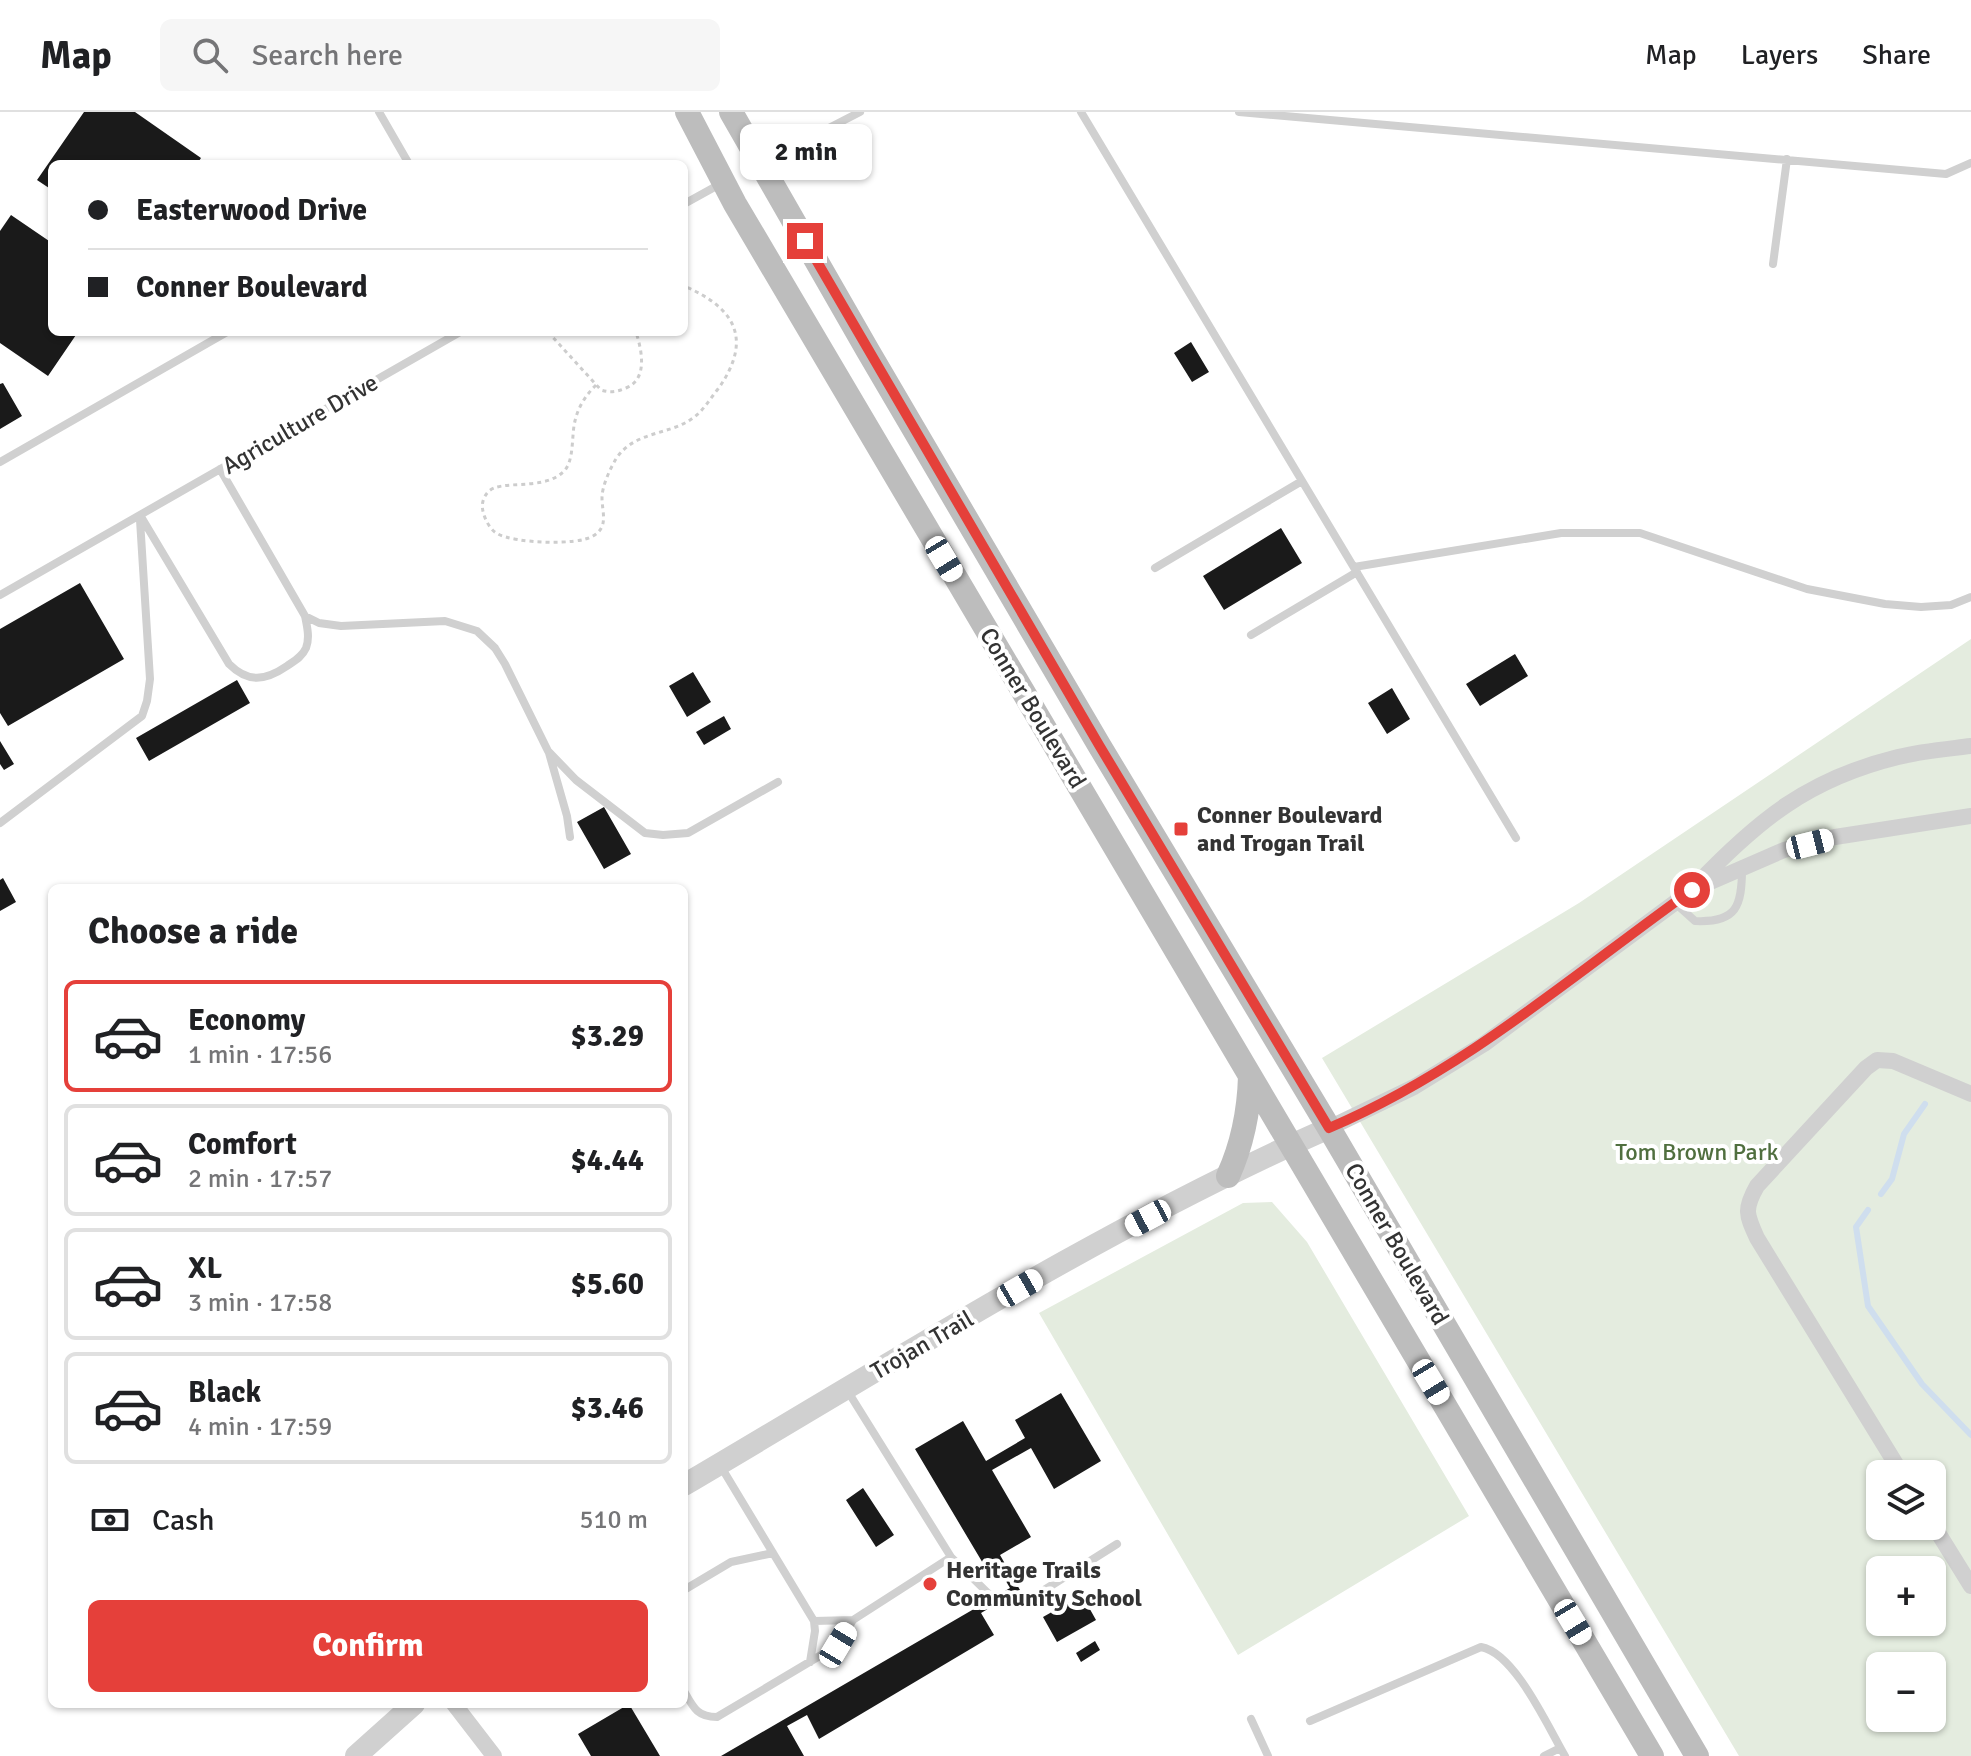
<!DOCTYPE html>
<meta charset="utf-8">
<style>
body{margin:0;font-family:Signika,sans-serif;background:#f6f6f6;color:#202124;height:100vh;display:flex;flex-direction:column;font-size:30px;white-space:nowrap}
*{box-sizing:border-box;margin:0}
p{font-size:26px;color:#757577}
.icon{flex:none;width:44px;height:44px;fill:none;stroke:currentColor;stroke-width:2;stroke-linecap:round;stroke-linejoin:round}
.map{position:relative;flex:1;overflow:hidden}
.details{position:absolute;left:48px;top:772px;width:640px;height:824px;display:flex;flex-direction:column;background:#fff;border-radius:12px;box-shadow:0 2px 6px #0004}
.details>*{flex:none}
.hud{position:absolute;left:48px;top:48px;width:640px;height:176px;border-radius:12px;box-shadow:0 2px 6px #0004;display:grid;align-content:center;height:176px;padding:0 40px;background:#fff}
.controls{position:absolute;left:1866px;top:1348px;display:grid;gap:16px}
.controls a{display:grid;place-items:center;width:80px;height:80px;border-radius:12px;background:#fff;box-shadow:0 2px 6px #0004;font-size:40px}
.end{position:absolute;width:36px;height:36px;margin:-18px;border:10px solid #e5403a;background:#fff;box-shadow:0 0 0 4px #fff}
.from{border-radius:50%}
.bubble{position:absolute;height:56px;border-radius:12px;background:#fff;box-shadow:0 2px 6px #0004;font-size:26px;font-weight:700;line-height:56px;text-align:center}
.car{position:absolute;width:24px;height:48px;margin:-24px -12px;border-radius:10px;box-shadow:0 0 6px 2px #0007;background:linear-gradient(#fff 24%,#345 0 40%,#fff 0 76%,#345 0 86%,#fff 0)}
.hud b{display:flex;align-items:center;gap:28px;height:76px;font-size:30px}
.hud b+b{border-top:2px solid #e0e0e0}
.hud i{width:20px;height:20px;background:#202124}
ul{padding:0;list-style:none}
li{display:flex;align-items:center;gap:24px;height:112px;margin:0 16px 12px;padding:0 24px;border:4px solid #e0e0e0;border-radius:12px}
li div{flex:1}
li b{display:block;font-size:30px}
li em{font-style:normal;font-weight:700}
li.current{border-color:#e5403a}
li>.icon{width:72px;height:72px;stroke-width:1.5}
h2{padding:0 40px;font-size:36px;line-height:96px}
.pay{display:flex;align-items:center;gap:20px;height:88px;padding:0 40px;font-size:30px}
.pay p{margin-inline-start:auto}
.button{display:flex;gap:16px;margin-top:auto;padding:16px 40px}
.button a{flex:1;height:92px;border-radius:12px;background:#e5403a;color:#fff;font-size:32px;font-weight:700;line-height:92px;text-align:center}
header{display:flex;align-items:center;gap:48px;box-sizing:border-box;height:112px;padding:0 40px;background:#fff;border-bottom:2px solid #e0e0e0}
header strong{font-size:38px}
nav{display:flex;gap:44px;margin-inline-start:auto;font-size:28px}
.search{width:560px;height:72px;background:#f6f6f6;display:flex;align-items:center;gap:20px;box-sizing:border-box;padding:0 28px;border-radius:12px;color:#757577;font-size:30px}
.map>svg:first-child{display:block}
.green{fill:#e4ecdf;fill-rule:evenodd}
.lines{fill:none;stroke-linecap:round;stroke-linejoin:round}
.stream{stroke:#cfdeee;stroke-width:6}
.building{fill:#1a1a1a}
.path{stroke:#cdcdcd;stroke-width:3;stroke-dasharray:4 4;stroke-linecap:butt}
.service{stroke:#d0d0d0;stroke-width:8}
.minor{stroke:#d0d0d0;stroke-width:16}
.tertiary{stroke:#d0d0d0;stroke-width:22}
.secondary{stroke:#bdbdbd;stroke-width:24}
.route{stroke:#e5403a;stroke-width:10}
.poi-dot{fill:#e5403a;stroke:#fff;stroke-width:3}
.labels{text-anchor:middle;stroke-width:8;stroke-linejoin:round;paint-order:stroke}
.street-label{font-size:24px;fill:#333;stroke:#fff}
.poi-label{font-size:24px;font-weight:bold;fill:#333;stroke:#fff;text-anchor:start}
.park-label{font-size:24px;fill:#506f3f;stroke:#fff}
</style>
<header>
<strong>Map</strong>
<div class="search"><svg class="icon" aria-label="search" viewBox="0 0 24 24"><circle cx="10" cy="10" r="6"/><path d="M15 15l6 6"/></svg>Search here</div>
<nav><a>Map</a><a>Layers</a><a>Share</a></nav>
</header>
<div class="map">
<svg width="1971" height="1644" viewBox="0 0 1971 1644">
<rect width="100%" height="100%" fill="#fff"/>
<path class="green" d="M1971,527V1644H1739L1322,946L1579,791ZM1880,1362H1932V1414H1880ZM1880,1458H1932V1510H1880ZM1880,1554H1932V1606H1880Z
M1272,1090L1307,1130L1469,1404L1238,1543L1039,1201L1243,1091Z"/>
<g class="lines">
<path class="stream" d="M1881,1082L1892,1067L1904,1022L1925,992
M1868,1098L1856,1115L1868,1194L1922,1272L1971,1323"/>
</g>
<path class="building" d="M84,0H135L201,46L197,52H52V78L37,68Z
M11,103L52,131V220H78L48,264L0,231V119Z
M1191,230L1209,260L1192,270L1174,241Z
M3,271L22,304L0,317V272Z
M1281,416L1302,451L1224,498L1203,464Z
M80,471L124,547L8,614L0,601V517Z
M1515,542L1528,564L1480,594L1466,572Z
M693,560L711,590L687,605L669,574Z
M237,568L250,591L149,649L136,626Z
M1392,576L1410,607L1387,622L1368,591Z
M724,604L731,617L704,633L696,620Z
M0,629L14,652L4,658L0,652Z
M604,695L631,742L604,757L577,710Z
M3,766L16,790L0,799V768Z
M1061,1281L1101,1349L1054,1377L1031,1336L992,1358L1031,1425L1000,1443L1020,1478L981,1501L994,1523L819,1627L807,1603L787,1614L804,1644H721L1010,1476L993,1447L984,1453L915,1337L963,1309L986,1349L1025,1326L1015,1308Z
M863,1376L894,1423L876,1435L846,1388Z
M1082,1483L1096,1508L1057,1530L1043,1505Z
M1095,1529L1100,1538L1081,1550L1076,1541Z
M629,1592L660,1644H591L578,1622Z"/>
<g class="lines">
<path class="path" d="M548,220L601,278C610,281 617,280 626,276C648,267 642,239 636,220
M596,273C586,283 578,295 575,309C571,324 575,351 562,361C541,379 500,367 488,380C482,387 481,394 484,403C486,409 491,419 498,422C514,431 577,434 593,424C609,415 602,400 602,386C602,374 610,357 616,347C633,320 667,323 690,308C702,301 709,288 718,277C753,228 736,196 684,174"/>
<path class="service" d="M379,0L409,52
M1081,0L1516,726
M1239,0L1946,62L1971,51
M761,51L860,0
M684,92L722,71
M1773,152L1787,47
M0,350L227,220
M140,403L229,552C248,571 265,569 287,554C294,549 302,545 306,536C310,526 307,514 305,504L220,357
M1354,455L1561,421H1640L1807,477L1885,492L1921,495L1951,493L1971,485
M1155,456L1302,369
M0,483L460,220
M305,504L319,511L341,514L445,509L477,519L495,536L505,552L548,639L576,668L645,721L663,723L688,721L778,670
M1251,523L1357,460
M549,641L567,704L570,725
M0,711L142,604L147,589L150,567L140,408
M1675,791L1695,809C1737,811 1742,794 1742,756
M847,1278L951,1445L990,1483L1006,1492H1022L1117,1432
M720,1353L814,1509L815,1519L810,1550
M684,1478L731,1450L773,1441
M814,1509L853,1508
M684,1579C693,1595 697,1605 717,1605L838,1533L853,1508L951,1445
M1251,1607L1268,1644
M1310,1609L1481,1535C1515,1541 1548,1615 1565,1644
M1544,1644L1560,1636"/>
<path class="minor" d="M1695,774C1758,708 1808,667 1898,645C1922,639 1947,637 1971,634
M1329,1016L1414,975L1484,932L1692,778L1784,738L1835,725L1971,704
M1902,1362L1757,1126C1746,1102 1744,1097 1757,1074L1866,956L1877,948L1893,949L1971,982
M1932,1411L1971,1474
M454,1592L494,1644"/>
<path class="tertiary" d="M684,1373C895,1249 1105,1115 1329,1016
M356,1644L414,1592"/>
<path class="secondary" d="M687,0L735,92L1652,1644
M731,0L868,239L1099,633L1329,1016L1697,1644
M1228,1064C1243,1031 1249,1000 1250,964"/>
</g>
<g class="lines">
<path class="route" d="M805,129L1099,633L1329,1016C1465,958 1573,863 1692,778"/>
</g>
<g class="poi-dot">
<rect x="1173" y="709" width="16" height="16" rx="4"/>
<circle cx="930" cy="1472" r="8"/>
</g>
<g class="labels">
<g class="street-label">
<text transform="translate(300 312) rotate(-30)" y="8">Agriculture Drive</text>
<text transform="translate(1033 596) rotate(59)" y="8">Conner Boulevard</text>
<text transform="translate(1397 1132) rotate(60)" y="8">Conner Boulevard</text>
<text transform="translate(922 1233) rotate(-30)" y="8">Trojan Trail</text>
</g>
<g class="poi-label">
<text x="1197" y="711">Conner Boulevard<tspan x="1197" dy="28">and Trogan Trail</tspan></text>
<text x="946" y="1466">Heritage Trails<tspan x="946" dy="28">Community School</tspan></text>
</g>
<g class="park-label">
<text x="1697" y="1048">Tom Brown Park</text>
</g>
</g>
</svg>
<div class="controls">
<a><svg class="icon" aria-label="layers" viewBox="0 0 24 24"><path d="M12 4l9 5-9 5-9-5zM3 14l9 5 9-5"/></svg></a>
<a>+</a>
<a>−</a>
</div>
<i class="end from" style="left:1692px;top:778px"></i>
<i class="end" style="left:805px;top:129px"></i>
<div class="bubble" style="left:740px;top:12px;width:132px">2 min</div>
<i class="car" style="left:944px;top:447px;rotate:149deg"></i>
<i class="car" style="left:1810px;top:732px;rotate:76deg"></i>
<i class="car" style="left:1148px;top:1106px;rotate:242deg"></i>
<i class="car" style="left:1020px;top:1176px;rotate:60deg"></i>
<i class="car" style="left:1431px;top:1270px;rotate:149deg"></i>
<i class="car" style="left:1573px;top:1510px;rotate:149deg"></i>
<i class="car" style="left:838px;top:1533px;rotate:31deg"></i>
<div class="hud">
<b><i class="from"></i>Easterwood Drive</b>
<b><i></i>Conner Boulevard</b>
</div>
<section class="details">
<h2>Choose a ride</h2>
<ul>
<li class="current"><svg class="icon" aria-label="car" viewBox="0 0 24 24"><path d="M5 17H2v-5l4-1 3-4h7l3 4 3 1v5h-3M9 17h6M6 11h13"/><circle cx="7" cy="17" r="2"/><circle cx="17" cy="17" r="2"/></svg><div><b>Economy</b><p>1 min · 17:56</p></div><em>$3.29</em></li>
<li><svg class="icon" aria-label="car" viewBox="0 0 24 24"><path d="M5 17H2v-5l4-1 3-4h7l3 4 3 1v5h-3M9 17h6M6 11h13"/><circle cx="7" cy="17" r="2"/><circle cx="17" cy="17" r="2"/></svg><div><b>Comfort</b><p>2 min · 17:57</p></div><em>$4.44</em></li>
<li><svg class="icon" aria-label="car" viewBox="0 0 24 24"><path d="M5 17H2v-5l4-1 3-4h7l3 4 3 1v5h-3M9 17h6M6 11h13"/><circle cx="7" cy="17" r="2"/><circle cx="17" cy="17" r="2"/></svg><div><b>XL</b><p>3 min · 17:58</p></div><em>$5.60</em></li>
<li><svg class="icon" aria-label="car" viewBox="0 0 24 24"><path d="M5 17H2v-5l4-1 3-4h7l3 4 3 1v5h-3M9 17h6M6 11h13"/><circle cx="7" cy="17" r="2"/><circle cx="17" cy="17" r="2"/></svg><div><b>Black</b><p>4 min · 17:59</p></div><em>$3.46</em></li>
</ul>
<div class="pay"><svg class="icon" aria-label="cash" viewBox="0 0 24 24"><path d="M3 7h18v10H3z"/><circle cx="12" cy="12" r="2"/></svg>Cash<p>510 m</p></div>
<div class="button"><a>Confirm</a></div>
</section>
</div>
